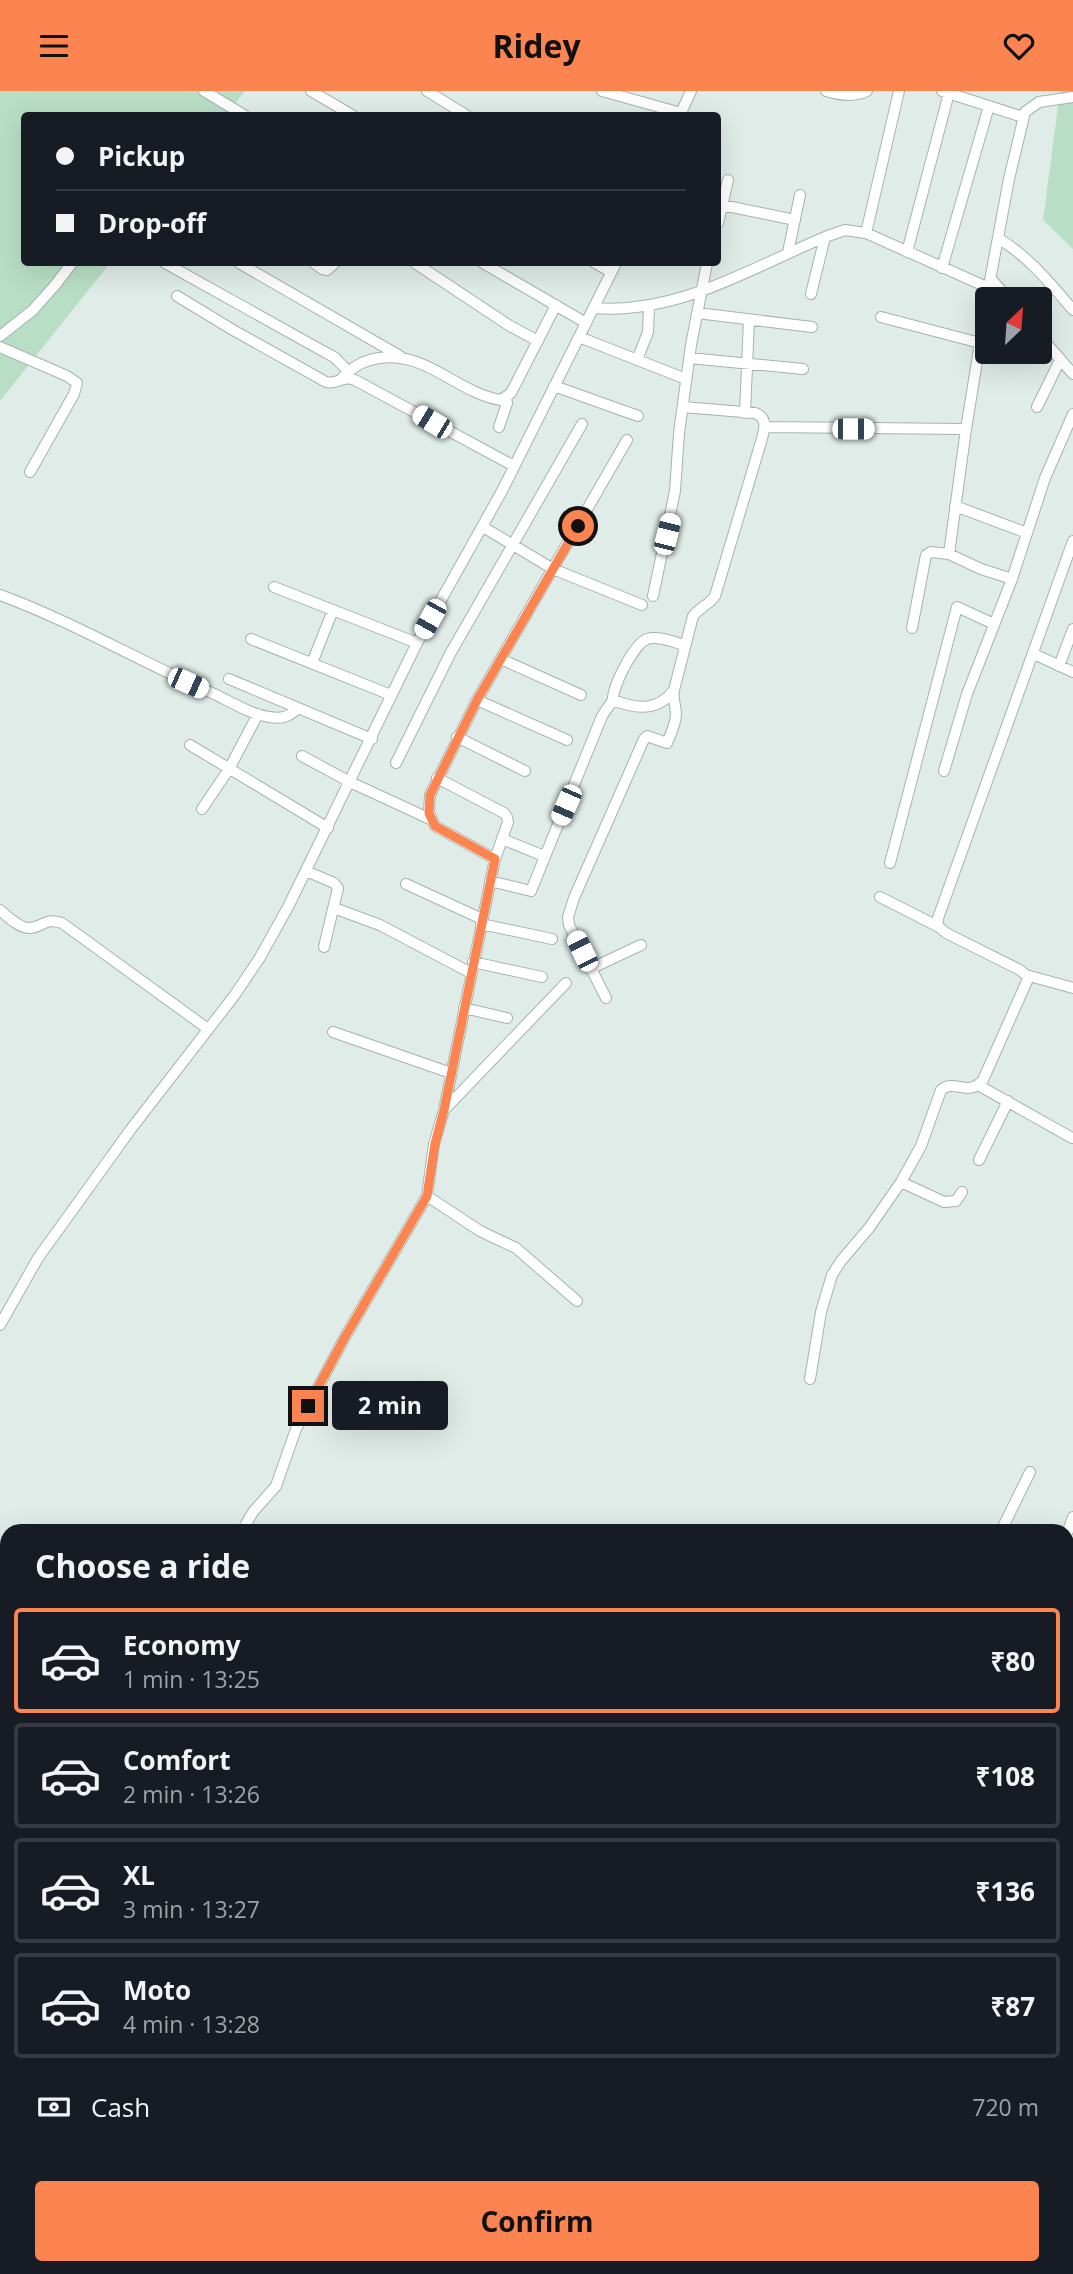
<!DOCTYPE html>
<meta charset="utf-8">
<style>
body{margin:0;font-family:"Open Sans",sans-serif;background:#242831;color:#f1f3f6;height:100vh;display:flex;flex-direction:column;font-size:26px;white-space:nowrap}
*{box-sizing:border-box;margin:0}
p{font-size:23px;color:#9ea1a6}
.icon{flex:none;width:38px;height:38px;fill:none;stroke:currentColor;stroke-width:2;stroke-linecap:round;stroke-linejoin:round}
.map{position:relative;flex:1;overflow:hidden}
.drawer{position:absolute;left:0px;top:1433px;width:1074px;height:751px;display:flex;flex-direction:column;background:#171b24;border-radius:21px 21px 0 0;box-shadow:0 7px 28px #0002}
.drawer>*{flex:none}
.top-card{position:absolute;left:21px;top:21px;width:700px;height:154px;border-radius:7px;box-shadow:0 7px 28px #0002;display:grid;align-content:center;height:154px;padding:0 35px;background:#171b24}
.needle{width:46px;rotate:25deg}
.controls{position:absolute;left:975px;top:196px;display:grid;gap:14px}
.controls a{display:grid;place-items:center;width:77px;height:77px;border-radius:7px;background:#171b24;box-shadow:0 7px 28px #0002;font-size:35px}
.end{position:absolute;width:32px;height:32px;margin:-16px;border:9px solid #fb8450;background:#111;box-shadow:0 0 0 4px #111}
.from{border-radius:50%}
.bubble{position:absolute;height:49px;border-radius:7px;background:#171b24;box-shadow:0 7px 28px #0002;font-size:23px;font-weight:700;line-height:49px;text-align:center}
.car{position:absolute;width:21px;height:42px;margin:-21px -10px;border-radius:9px;box-shadow:0 0 5px 2px #0007;background:linear-gradient(#fff 24%,#345 0 40%,#fff 0 76%,#345 0 86%,#fff 0)}
.top-card b{display:flex;align-items:center;gap:24px;height:66px;font-size:26px}
.top-card b+b{border-top:2px solid #363941}
.top-card i{width:18px;height:18px;background:#f1f3f6}
ul{padding:0;list-style:none}
li{display:flex;align-items:center;gap:21px;height:105px;margin:0 14px 10px;padding:0 21px;border:4px solid #363941;border-radius:7px}
li div{flex:1}
li b{display:block;font-size:26px}
li em{font-style:normal;font-weight:700}
li.selected{border-color:#fb8450}
li>.icon{width:63px;height:63px;stroke-width:1.5}
h2{padding:0 35px;font-size:32px;line-height:84px}
.pay{display:flex;align-items:center;gap:18px;height:77px;padding:0 35px;font-size:26px}
.pay p{margin-inline-start:auto}
.action{display:flex;gap:14px;margin-top:auto;padding:14px 35px}
.action a{flex:1;height:80px;border-radius:7px;background:#fb8450;color:#111;font-size:28px;font-weight:700;line-height:80px;text-align:center}
header{display:flex;justify-content:space-between;align-items:center;height:91px;padding:0 35px;background:#fb8450;color:#111;font-size:32px;font-weight:700}
.map>svg:first-child{display:block}
.green{fill:#b8dfc5}
.lines{fill:none;stroke-linecap:round;stroke-linejoin:round}
.minor-casing{stroke:#a3b4af;stroke-width:12}
.minor{stroke:#fff;stroke-width:10}
.route{stroke:#fb8450;stroke-width:9}
</style>
<header><svg class="icon" aria-label="menu" viewBox="0 0 24 24"><path d="M4 6h16M4 12h16M4 18h16"/></svg>Ridey<svg class="icon" aria-label="heart" viewBox="0 0 24 24"><path d="M12 20l-8-8c-3-5 5-10 8-4 3-6 11-1 8 4z"/></svg></header>
<div class="map">
<svg width="1073" height="2183" viewBox="0 0 1073 2183">
<rect width="100%" height="100%" fill="#e0ece8"/>
<path class="green" d="M0,0H245L226,24H24V172H110L0,310Z
M1060,0H1073V158L1043,129Z"/>
<g class="lines">
<defs>
<path id="minor" d="M204,0L244,24
M311,0L352,24
M427,0L466,24
M602,0L681,22
M826,0C839,4 855,6 867,0
M942,0L1023,26
M680,24L691,0
M722,114L795,129
M718,132L728,89
M866,142L899,0
M998,147C1030,167 1049,191 1073,219
M788,161L800,104
M907,161L949,2
M165,172L321,259L334,266L348,280
M239,172L400,265
M314,172L322,178L327,179L335,172
M415,172L510,235L538,250
M483,172L586,232
M595,172L611,181
M942,177L989,15
M991,188L1009,208
M988,200L1009,88L1025,21L1039,11L1073,6
M811,203L825,146
M177,205L233,239L326,291C338,294 341,284 355,289L514,375
M987,209L966,338L949,463L981,478L1012,488
M594,217C677,224 751,177 825,146L845,139L866,142L989,197
M697,222L812,236
M881,226L980,252
M0,245L33,219L56,193L72,172
M1040,245L1073,283
M579,246L686,288
M0,256L67,285L77,292L74,303L30,381
M689,267L803,278
M637,269L648,241L649,216
M342,287C354,275 362,270 379,267C427,260 457,302 501,309L511,302L556,214
M554,295L638,325
M1037,316L1060,269
M745,322L749,229
M499,336L507,312L506,307
M765,336L966,338
M955,415L1027,442
M483,436L553,478L642,514
M274,496L417,552
M0,504C73,531 139,570 210,601C228,609 249,623 269,626C282,628 289,626 298,617
M653,505L675,400L679,342L691,254L707,172
M912,537L926,464L931,461L949,463
M251,548L391,604
M1034,563L1073,581
M501,568L581,604
M312,572L333,519
M1059,575L1073,538
M229,588L372,648
M477,609L567,649
M613,609C612,596 634,553 647,548C658,544 675,552 685,554
M457,646L525,680
M190,654L328,737
M302,665L350,691L430,728
M396,672L450,563L582,333
M944,680L967,603L1012,488L1045,387L1073,323
M202,718L229,678L258,623
M502,748L544,765
M495,768L435,735L429,721L430,704L477,609L627,349
M890,772L957,516L994,533
M306,780L334,792L338,797L324,856
M490,790L531,800L602,625L613,609C636,618 658,621 674,599L693,525C700,516 709,514 715,505L761,351C764,340 769,327 755,322L683,316
M406,793L482,828
M880,806L939,836
M334,817L380,834L471,882
M0,819C7,825 19,837 29,837C43,837 44,826 62,832L208,938
M481,833L552,848
M473,871L542,886
M590,878L641,854
M1026,884L1073,897
M606,907L569,834L568,826L574,807L644,648L647,645L667,652C671,643 676,632 676,623C676,614 672,608 674,599
M464,917L507,927
M333,941L451,982
M978,994L1072,1047
M444,1019L566,892
M979,1069L1008,1010
M901,1091L944,1111L956,1110L962,1101
M427,1105L480,1140L516,1157L577,1210
M0,1234L38,1167L131,1038L234,905L259,868L288,816L417,552L502,400L616,172
M810,1288L821,1221L832,1184L841,1170L869,1137L901,1091L921,1055L941,999C955,987 967,1007 983,989L1027,890V885L1020,879L946,842L939,836L937,830L1073,450
M242,1440L253,1421L276,1395L296,1338L345,1246L427,1105L434,1053L444,1019L495,768L508,731L507,726L504,722L437,687
M1001,1440L1030,1381
M1068,1440L1073,1426
M1068,1461L1073,1462
M0,1487H7
M1068,1557L1073,1559
M1068,1648L1073,1645
M351,2177L358,2183
M805,2177L814,2183
M330,2183V2177
M640,2183L643,2177
M734,2183L752,2177
M971,2183L974,2177"/>
</defs>
<use href="#minor" class="minor-casing"/>
<use href="#minor" class="minor"/>
</g>
<g class="lines">
<path class="route" d="M308,1315L345,1246L427,1105L435,1053L444,1019L495,768L435,735L429,722L430,704L477,609L578,435"/>
</g>
</svg>
<div class="controls">
<a><svg class="needle" viewBox="-14 -14 28 28"><path d="M0-13l5 13h-10z" fill="#e53935"/><path d="M0 13l5-13h-10z" fill="#9ea1a6"/></svg></a>
</div>
<i class="end from" style="left:578px;top:435px"></i>
<i class="end" style="left:308px;top:1315px"></i>
<div class="bubble" style="left:332px;top:1290px;width:116px">2 min</div>
<i class="car" style="left:432px;top:331px;rotate:301deg"></i>
<i class="car" style="left:853px;top:338px;rotate:90deg"></i>
<i class="car" style="left:667px;top:443px;rotate:14deg"></i>
<i class="car" style="left:430px;top:528px;rotate:209deg"></i>
<i class="car" style="left:188px;top:592px;rotate:114deg"></i>
<i class="car" style="left:566px;top:714px;rotate:204deg"></i>
<i class="car" style="left:582px;top:860px;rotate:334deg"></i>
<div class="top-card">
<b><i class="from"></i>Pickup</b>
<b><i></i>Drop-off</b>
</div>
<section class="drawer">
<h2>Choose a ride</h2>
<ul>
<li class="selected"><svg class="icon" aria-label="car" viewBox="0 0 24 24"><path d="M5 17H2v-5l4-1 3-4h7l3 4 3 1v5h-3M9 17h6M6 11h13"/><circle cx="7" cy="17" r="2"/><circle cx="17" cy="17" r="2"/></svg><div><b>Economy</b><p>1 min · 13:25</p></div><em>₹80</em></li>
<li><svg class="icon" aria-label="car" viewBox="0 0 24 24"><path d="M5 17H2v-5l4-1 3-4h7l3 4 3 1v5h-3M9 17h6M6 11h13"/><circle cx="7" cy="17" r="2"/><circle cx="17" cy="17" r="2"/></svg><div><b>Comfort</b><p>2 min · 13:26</p></div><em>₹108</em></li>
<li><svg class="icon" aria-label="car" viewBox="0 0 24 24"><path d="M5 17H2v-5l4-1 3-4h7l3 4 3 1v5h-3M9 17h6M6 11h13"/><circle cx="7" cy="17" r="2"/><circle cx="17" cy="17" r="2"/></svg><div><b>XL</b><p>3 min · 13:27</p></div><em>₹136</em></li>
<li><svg class="icon" aria-label="car" viewBox="0 0 24 24"><path d="M5 17H2v-5l4-1 3-4h7l3 4 3 1v5h-3M9 17h6M6 11h13"/><circle cx="7" cy="17" r="2"/><circle cx="17" cy="17" r="2"/></svg><div><b>Moto</b><p>4 min · 13:28</p></div><em>₹87</em></li>
</ul>
<div class="pay"><svg class="icon" aria-label="cash" viewBox="0 0 24 24"><path d="M3 7h18v10H3z"/><circle cx="12" cy="12" r="2"/></svg>Cash<p>720 m</p></div>
<div class="action"><a>Confirm</a></div>
</section>
</div>
